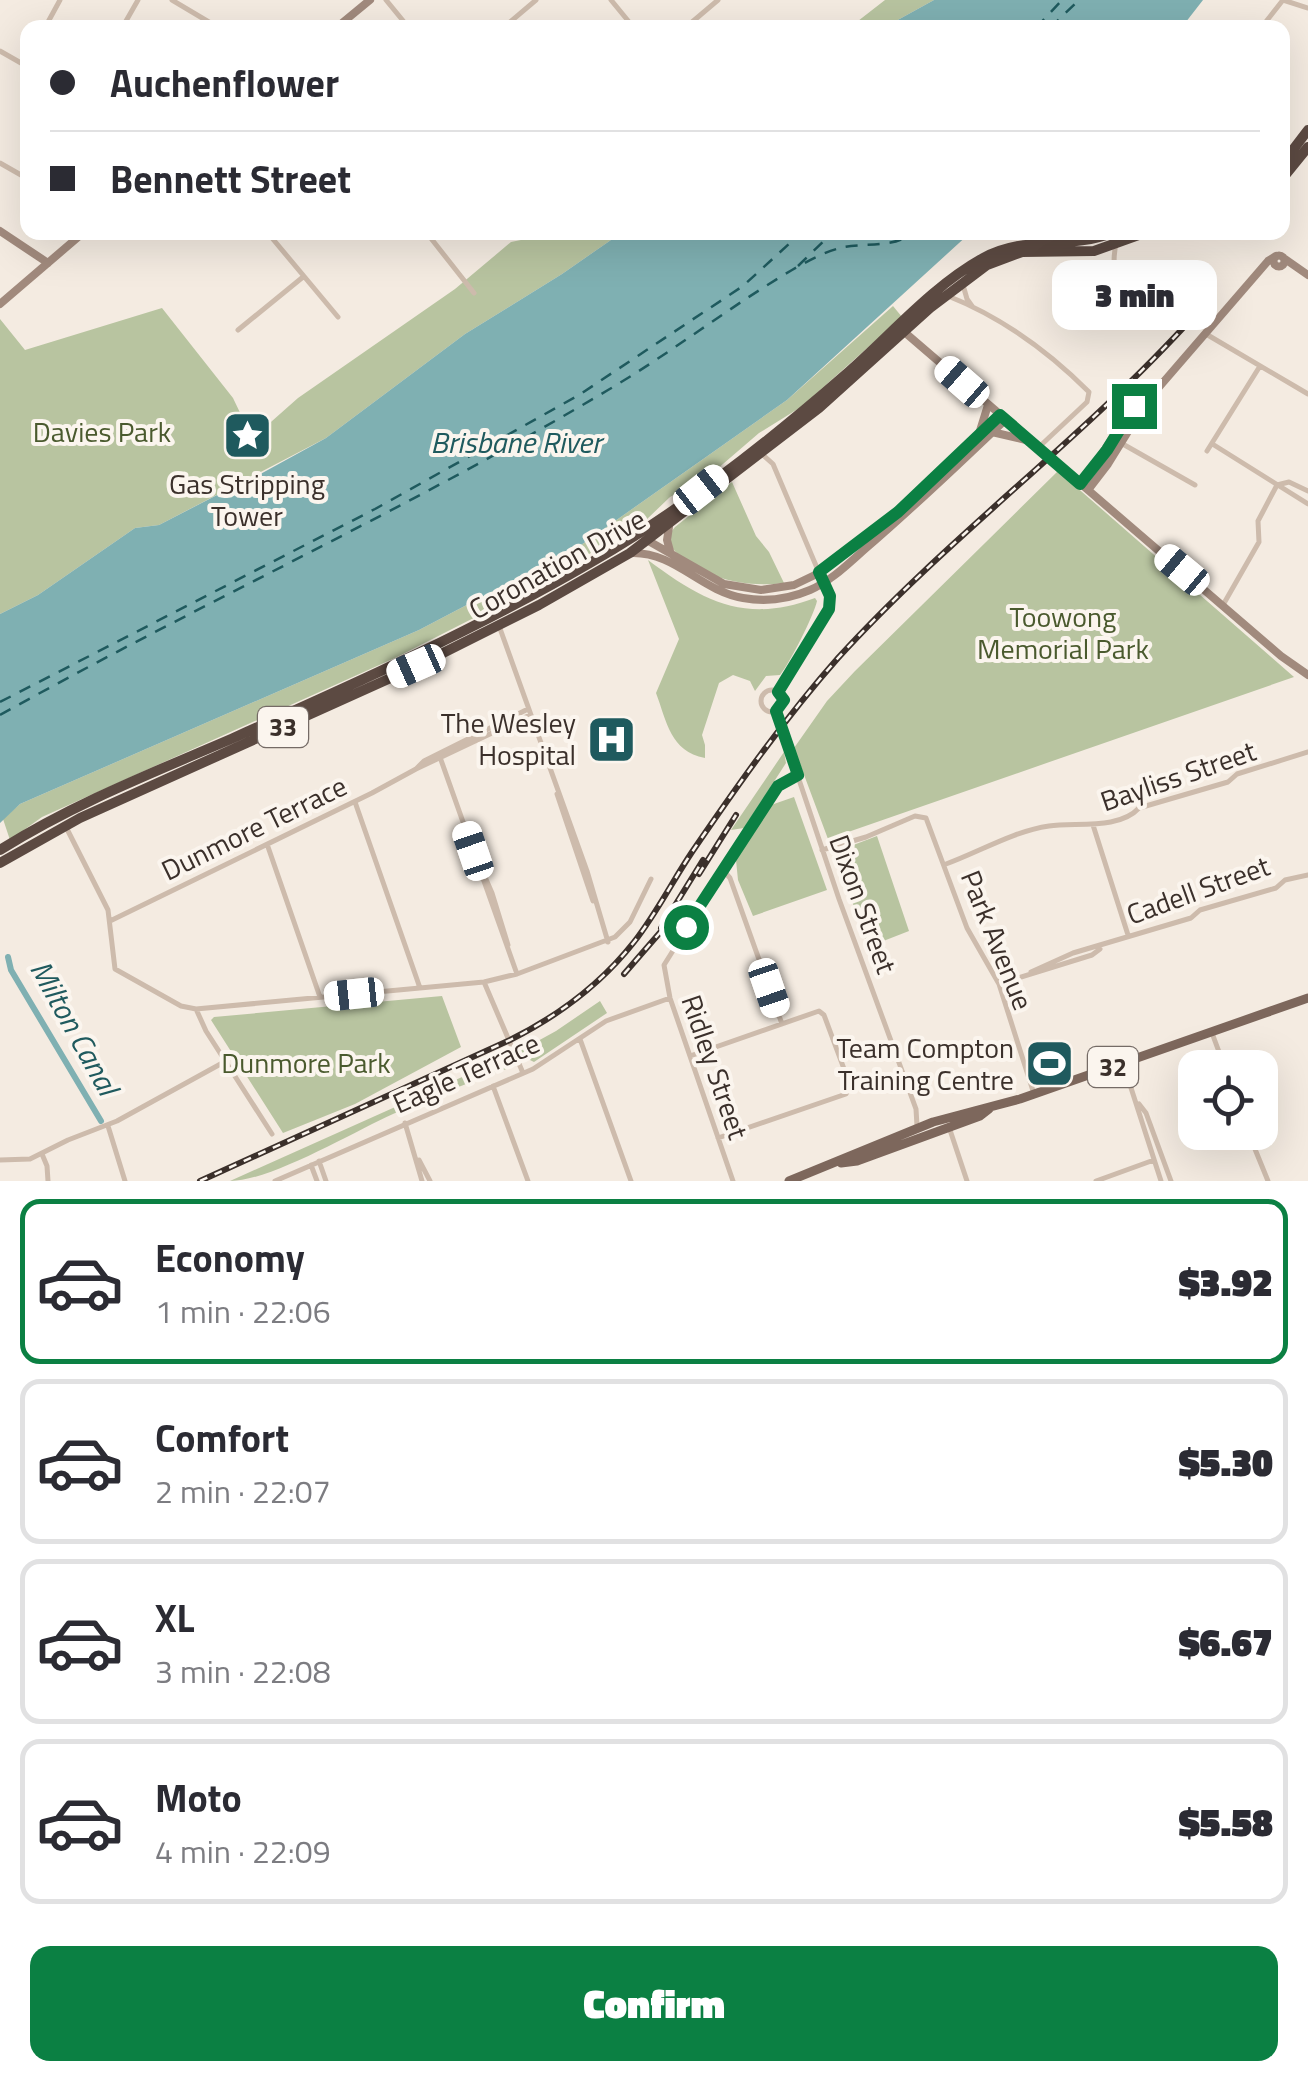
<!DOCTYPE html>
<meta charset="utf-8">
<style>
body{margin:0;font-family:"Titillium Web",sans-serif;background:#f2f2f3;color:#2b2b33;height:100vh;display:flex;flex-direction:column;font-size:38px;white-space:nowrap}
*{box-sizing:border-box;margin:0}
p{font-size:32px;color:#7c7c81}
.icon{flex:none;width:55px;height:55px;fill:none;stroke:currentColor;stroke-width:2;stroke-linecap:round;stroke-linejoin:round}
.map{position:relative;height:1181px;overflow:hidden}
.drawer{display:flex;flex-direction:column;background:#fff;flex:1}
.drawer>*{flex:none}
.banner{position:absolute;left:20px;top:20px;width:1270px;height:220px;border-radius:20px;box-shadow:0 10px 40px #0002;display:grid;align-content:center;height:220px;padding:0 30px;background:#fff}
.fabs{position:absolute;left:1178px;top:1050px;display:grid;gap:20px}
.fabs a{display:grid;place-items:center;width:100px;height:100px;border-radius:20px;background:#fff;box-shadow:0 10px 40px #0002;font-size:50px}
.end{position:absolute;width:45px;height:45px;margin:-22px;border:12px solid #0b8043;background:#fff;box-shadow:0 0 0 5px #fff}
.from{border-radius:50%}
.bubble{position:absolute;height:70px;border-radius:20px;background:#fff;box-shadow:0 10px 40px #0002;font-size:32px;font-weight:800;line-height:70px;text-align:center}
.car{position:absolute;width:30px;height:60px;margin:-30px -15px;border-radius:12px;box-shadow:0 0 8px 2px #0007;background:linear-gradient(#fff 24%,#345 0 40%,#fff 0 76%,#345 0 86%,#fff 0)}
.banner b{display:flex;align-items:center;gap:35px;height:95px;font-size:38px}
.banner b+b{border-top:2px solid #e1e1e2}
.banner i{width:25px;height:25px;background:#2b2b33}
ul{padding:18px 0 0;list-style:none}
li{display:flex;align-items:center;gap:30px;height:165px;margin:0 20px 15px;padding:0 10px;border:5px solid #e1e1e2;border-radius:20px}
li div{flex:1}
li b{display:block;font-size:38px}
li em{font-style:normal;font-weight:800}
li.on{border-color:#0b8043}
li>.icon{width:90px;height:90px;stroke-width:1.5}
.primary-button{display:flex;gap:20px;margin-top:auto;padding:20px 30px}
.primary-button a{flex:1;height:115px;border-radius:20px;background:#0b8043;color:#fff;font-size:40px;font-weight:800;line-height:115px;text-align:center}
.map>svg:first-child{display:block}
.green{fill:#b8c4a0}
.water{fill:#7fb0b2}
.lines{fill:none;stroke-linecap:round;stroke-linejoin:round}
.canal{stroke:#7fb0b2;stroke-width:6}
.ferry{stroke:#1f5a5e;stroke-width:2.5;stroke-dasharray:12 10;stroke-linecap:butt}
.street{stroke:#cdbbac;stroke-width:5}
.secondary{stroke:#a18a7d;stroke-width:8}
.primary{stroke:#7d675c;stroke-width:9}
.highway{stroke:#5c4a42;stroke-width:10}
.rail-casing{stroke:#3b302b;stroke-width:6}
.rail{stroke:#fbf5ee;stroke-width:2.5;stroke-dasharray:8;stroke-linecap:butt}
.route{stroke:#0b8043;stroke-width:12}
.labels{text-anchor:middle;stroke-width:8;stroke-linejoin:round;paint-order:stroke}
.shield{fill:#fbf5ee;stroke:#756b66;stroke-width:2.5}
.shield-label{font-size:25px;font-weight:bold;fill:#3b302b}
.park-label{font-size:28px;fill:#4a5a2e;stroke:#fbf5ee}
.poi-label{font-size:28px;fill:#3b302b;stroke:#fbf5ee;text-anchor:end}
.street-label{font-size:28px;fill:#3b302b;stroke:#fbf5ee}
.water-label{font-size:30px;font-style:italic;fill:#1f5a5e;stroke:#fbf5ee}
</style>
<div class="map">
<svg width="1308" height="1181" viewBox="0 0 1308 1181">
<rect width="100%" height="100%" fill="#f4ebe1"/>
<path class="green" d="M885,0H934L885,27L849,28Z
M555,233H621L562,274L465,334L326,438L159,525L135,528L38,595L0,614V319L25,350L162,308L233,398L244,421L263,429L298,398L455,289L511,242Z
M893,306L902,317L801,407L759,433L709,476L670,497L645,521L523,593L397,657L42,817L10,840L3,819L20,804L419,630L581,545L787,400Z
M1058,471L1294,677L828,839L794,748L827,701L855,671Z
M732,482L756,536L769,552L784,583C744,588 698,578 670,546L671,532L675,527Z
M648,560C704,602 746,624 815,598L817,601C814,615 790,663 780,675L766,676L755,691L750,681L733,675L719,683L702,735L705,745V758C670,751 667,722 656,693L679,639Z
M784,752L786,763L744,828L731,830Z
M794,797L827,890L753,916L738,880L736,860L771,805Z
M877,836L909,931L868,947L835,852Z
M442,996L461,1047L355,1104L283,1133L211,1020L214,1017Z
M600,1001L607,1013L534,1062L516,1053L556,1031Z
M509,1056V1068C470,1082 431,1097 393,1114C353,1132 271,1181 230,1181Z"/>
<path class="water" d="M934,0H1203L1182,27H885Z
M621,233H970L787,400L581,545L419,630L20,804L0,823V614L38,595L135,528L159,525L219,494C227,481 241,476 255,477L326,438L465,334L562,274Z"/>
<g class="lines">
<path class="canal" d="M8,957L11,970L101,1121"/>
<path class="ferry" d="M1036,28L1062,0
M1050,28L1079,0
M798,266L833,232
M0,702L375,509L579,395L743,286L802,232
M0,715C201,603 410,508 608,390C671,353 729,307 792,270C806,262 824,252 840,248C862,242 897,249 912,232"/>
<path class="street" d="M172,0L219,28
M386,0L409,28
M611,0L634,28
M48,22L60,0
M122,28L138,0
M503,28L536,0
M685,28L718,0
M1261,28L1283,0L1308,8
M0,51L28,67
M0,163L28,179
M267,232L338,317
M426,232L474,293
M1116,244C1106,289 1136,299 1165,322
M963,285L967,299L972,306
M948,296C1001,317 1049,352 1089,392L1087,402L1039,447
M238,330L303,277
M1206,334L1308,394
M1121,443L1195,485
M1214,445L1308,504
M1207,451L1260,366
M762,454L773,464L831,601L825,617L779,692
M1277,485L1289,482L1308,491
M1223,605L1259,542L1258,521L1277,485
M498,623L587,871L608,942
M761 701a11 11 0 1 1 22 0a11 11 0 1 1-22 0Z
M776,711L839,899L916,1109L917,1126
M441,760L517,974
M416,769L530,715
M557,794L593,901
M355,802L420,988
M1093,825L1128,935
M66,827L108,910L115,969L181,1006L196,1009L484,982L517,974L615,937L630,922L651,879
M267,844L320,997
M822,850L866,837L915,816L926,818L967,928L999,984L1034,1094
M474,852L492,893L508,945
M946,864C979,852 1014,831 1049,826C1076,822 1119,830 1139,808L1228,782L1237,774L1308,752
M723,870L730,878L782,1024
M110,921L372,793L416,769L424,761L528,709
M1031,972L1073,953L1191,918L1200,910L1276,888L1285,880L1308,875
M484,982L523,1073
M999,984L1092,955L1100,949
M196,1009L206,1031L272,1134
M1212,1033L1225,1068
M580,1039L631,1181
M690,1056L819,1011L824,1015L850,1085L846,1094L718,1138
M1123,1063L1161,1181
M493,1086L528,1181
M1139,1104L1146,1113L1171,1181
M405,1123L422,1181
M108,1126L125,1181
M949,1127L967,1181
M1248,1132L1268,1181
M42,1154L47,1166L48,1181
M0,1160L30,1159L68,1140L117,1121L226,1061
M419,1160L430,1181
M319,1161L326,1181
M311,1165L317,1181
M275,1181L533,1069L606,1021L670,998
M733,1181L670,998L664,965L774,790L782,782L798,775
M1096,1181L1154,1160"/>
<path class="secondary" d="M336,28L370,0
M0,231L48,263
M1273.5 261a5.5 5.5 0 1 1 11 0a5.5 5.5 0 1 1-11 0Z
M1285,259L1308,275
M0,304L84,232
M902,330L1281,656L1308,675
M992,432L1026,440
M979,434L988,405
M1080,484C1106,453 1123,414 1153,388
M1088,490L1108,464L1147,401L1268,261L1276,256
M669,527L667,540L670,551
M645,539L724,584L761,590L794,585L819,573L898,512L1000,415
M632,553C675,552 701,591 743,598C765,602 789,599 810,590C831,581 848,564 865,549C913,508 959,464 1005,420"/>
<path class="primary" d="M841,1163L857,1161L980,1116L989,1109
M789,1181L933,1122L1020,1099L1308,998"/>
<path class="highway" d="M1282,164L1308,130
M1282,179L1308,147
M0,850C73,804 152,773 231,739C352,685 475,630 590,563C681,511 766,444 845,375C890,336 931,287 983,258C1026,234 1067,251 1114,232
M0,863L80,818L415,667L539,605L630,553L819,408L930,308L987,265L1022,252L1094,251L1147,232"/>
<defs>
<path id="rail" d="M699,874L736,815
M661,928L703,860
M624,974L670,921
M200,1181L510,1040C558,1016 601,984 634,942C656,914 672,882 692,852C737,786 785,718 838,658C949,536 1084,438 1194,316"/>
</defs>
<use href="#rail" class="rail-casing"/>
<use href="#rail" class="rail"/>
</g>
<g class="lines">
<path class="route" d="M686,927L778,786L798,775L776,711L784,700L778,692L829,609L830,596L819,572L898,512L1000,415L1080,484L1107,450L1134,406"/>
</g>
<defs>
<symbol id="sight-square" viewBox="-11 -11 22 22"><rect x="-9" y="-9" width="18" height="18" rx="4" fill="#1f5a5e" stroke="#fbf5ee"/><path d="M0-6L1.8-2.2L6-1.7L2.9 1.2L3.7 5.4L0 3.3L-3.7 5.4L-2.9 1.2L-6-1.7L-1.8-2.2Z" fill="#fff"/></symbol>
<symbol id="hospital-square" viewBox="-11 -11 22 22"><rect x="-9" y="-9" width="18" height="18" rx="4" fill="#1f5a5e" stroke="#fbf5ee"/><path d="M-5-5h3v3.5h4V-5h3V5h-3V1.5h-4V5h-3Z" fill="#fff"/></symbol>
<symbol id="stadium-square" viewBox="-11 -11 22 22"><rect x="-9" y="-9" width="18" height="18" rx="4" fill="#1f5a5e" stroke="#fbf5ee"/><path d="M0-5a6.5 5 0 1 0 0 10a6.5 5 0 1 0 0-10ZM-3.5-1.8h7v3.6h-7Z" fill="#fff"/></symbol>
</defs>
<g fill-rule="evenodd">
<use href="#sight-square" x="220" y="408" width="55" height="55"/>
<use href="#hospital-square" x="584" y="712" width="55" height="55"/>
<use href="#stadium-square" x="1022" y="1036" width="55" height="55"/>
</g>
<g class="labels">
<g class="shield">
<rect x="258" y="707" width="50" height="40" rx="8"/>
<rect x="1088" y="1047" width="50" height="40" rx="8"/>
</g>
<g class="shield-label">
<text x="283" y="736">33</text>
<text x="1113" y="1076">32</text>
</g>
<g class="park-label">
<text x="102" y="442">Davies Park</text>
<text x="1063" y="627">Toowong<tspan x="1063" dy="32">Memorial Park</tspan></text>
<text x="306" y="1073">Dunmore Park</text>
</g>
<g class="poi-label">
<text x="247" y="494" text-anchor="middle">Gas Stripping<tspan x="247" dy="32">Tower</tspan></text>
<text x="576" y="733">The Wesley<tspan x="576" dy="32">Hospital</tspan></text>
<text x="1014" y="1058">Team Compton<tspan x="1014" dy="32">Training Centre</tspan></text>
</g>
<g class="street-label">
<text transform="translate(557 564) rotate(-29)" y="10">Coronation Drive</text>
<text transform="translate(1178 776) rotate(-19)" y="10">Bayliss Street</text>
<text transform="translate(254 828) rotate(-26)" y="10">Dunmore Terrace</text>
<text transform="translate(1198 890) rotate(-20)" y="10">Cadell Street</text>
<text transform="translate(863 904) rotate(70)" y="10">Dixon Street</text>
<text transform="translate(997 940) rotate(68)" y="10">Park Avenue</text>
<text transform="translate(715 1067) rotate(71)" y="10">Ridley Street</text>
<text transform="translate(466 1073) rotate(-24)" y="10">Eagle Terrace</text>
</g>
<g class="water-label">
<text x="516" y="453">Brisbane River</text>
<text transform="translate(74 1028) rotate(61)" y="10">Milton Canal</text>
</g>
</g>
</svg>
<div class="fabs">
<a><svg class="icon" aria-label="locate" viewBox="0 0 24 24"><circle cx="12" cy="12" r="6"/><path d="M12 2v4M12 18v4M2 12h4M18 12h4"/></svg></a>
</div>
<i class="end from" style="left:686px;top:927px"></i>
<i class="end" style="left:1134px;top:406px"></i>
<div class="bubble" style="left:1052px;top:260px;width:165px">3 min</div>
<i class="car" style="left:962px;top:382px;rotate:311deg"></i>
<i class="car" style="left:701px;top:490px;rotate:52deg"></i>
<i class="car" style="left:1182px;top:570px;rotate:310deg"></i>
<i class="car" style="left:416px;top:666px;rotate:246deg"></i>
<i class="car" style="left:473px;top:851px;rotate:341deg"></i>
<i class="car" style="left:769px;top:988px;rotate:161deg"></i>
<i class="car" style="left:354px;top:994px;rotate:264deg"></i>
<div class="banner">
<b><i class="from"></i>Auchenflower</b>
<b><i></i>Bennett Street</b>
</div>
</div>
<section class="drawer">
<ul>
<li class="on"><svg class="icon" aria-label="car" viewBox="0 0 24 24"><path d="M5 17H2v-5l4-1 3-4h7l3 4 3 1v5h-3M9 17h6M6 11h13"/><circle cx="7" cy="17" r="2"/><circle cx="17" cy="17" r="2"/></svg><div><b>Economy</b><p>1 min · 22:06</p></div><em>$3.92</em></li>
<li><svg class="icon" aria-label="car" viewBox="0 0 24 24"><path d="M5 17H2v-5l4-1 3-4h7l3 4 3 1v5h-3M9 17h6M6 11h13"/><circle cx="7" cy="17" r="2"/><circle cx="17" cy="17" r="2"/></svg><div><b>Comfort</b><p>2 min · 22:07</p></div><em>$5.30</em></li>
<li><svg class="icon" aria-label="car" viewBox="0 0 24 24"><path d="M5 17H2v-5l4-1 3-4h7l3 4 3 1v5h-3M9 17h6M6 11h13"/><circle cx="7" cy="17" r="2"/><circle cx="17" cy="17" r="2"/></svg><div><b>XL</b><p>3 min · 22:08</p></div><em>$6.67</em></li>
<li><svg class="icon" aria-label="car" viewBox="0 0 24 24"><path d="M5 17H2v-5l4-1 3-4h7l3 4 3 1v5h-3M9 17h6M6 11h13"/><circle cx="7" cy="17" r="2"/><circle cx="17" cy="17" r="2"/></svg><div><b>Moto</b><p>4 min · 22:09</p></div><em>$5.58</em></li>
</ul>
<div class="primary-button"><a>Confirm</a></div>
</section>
